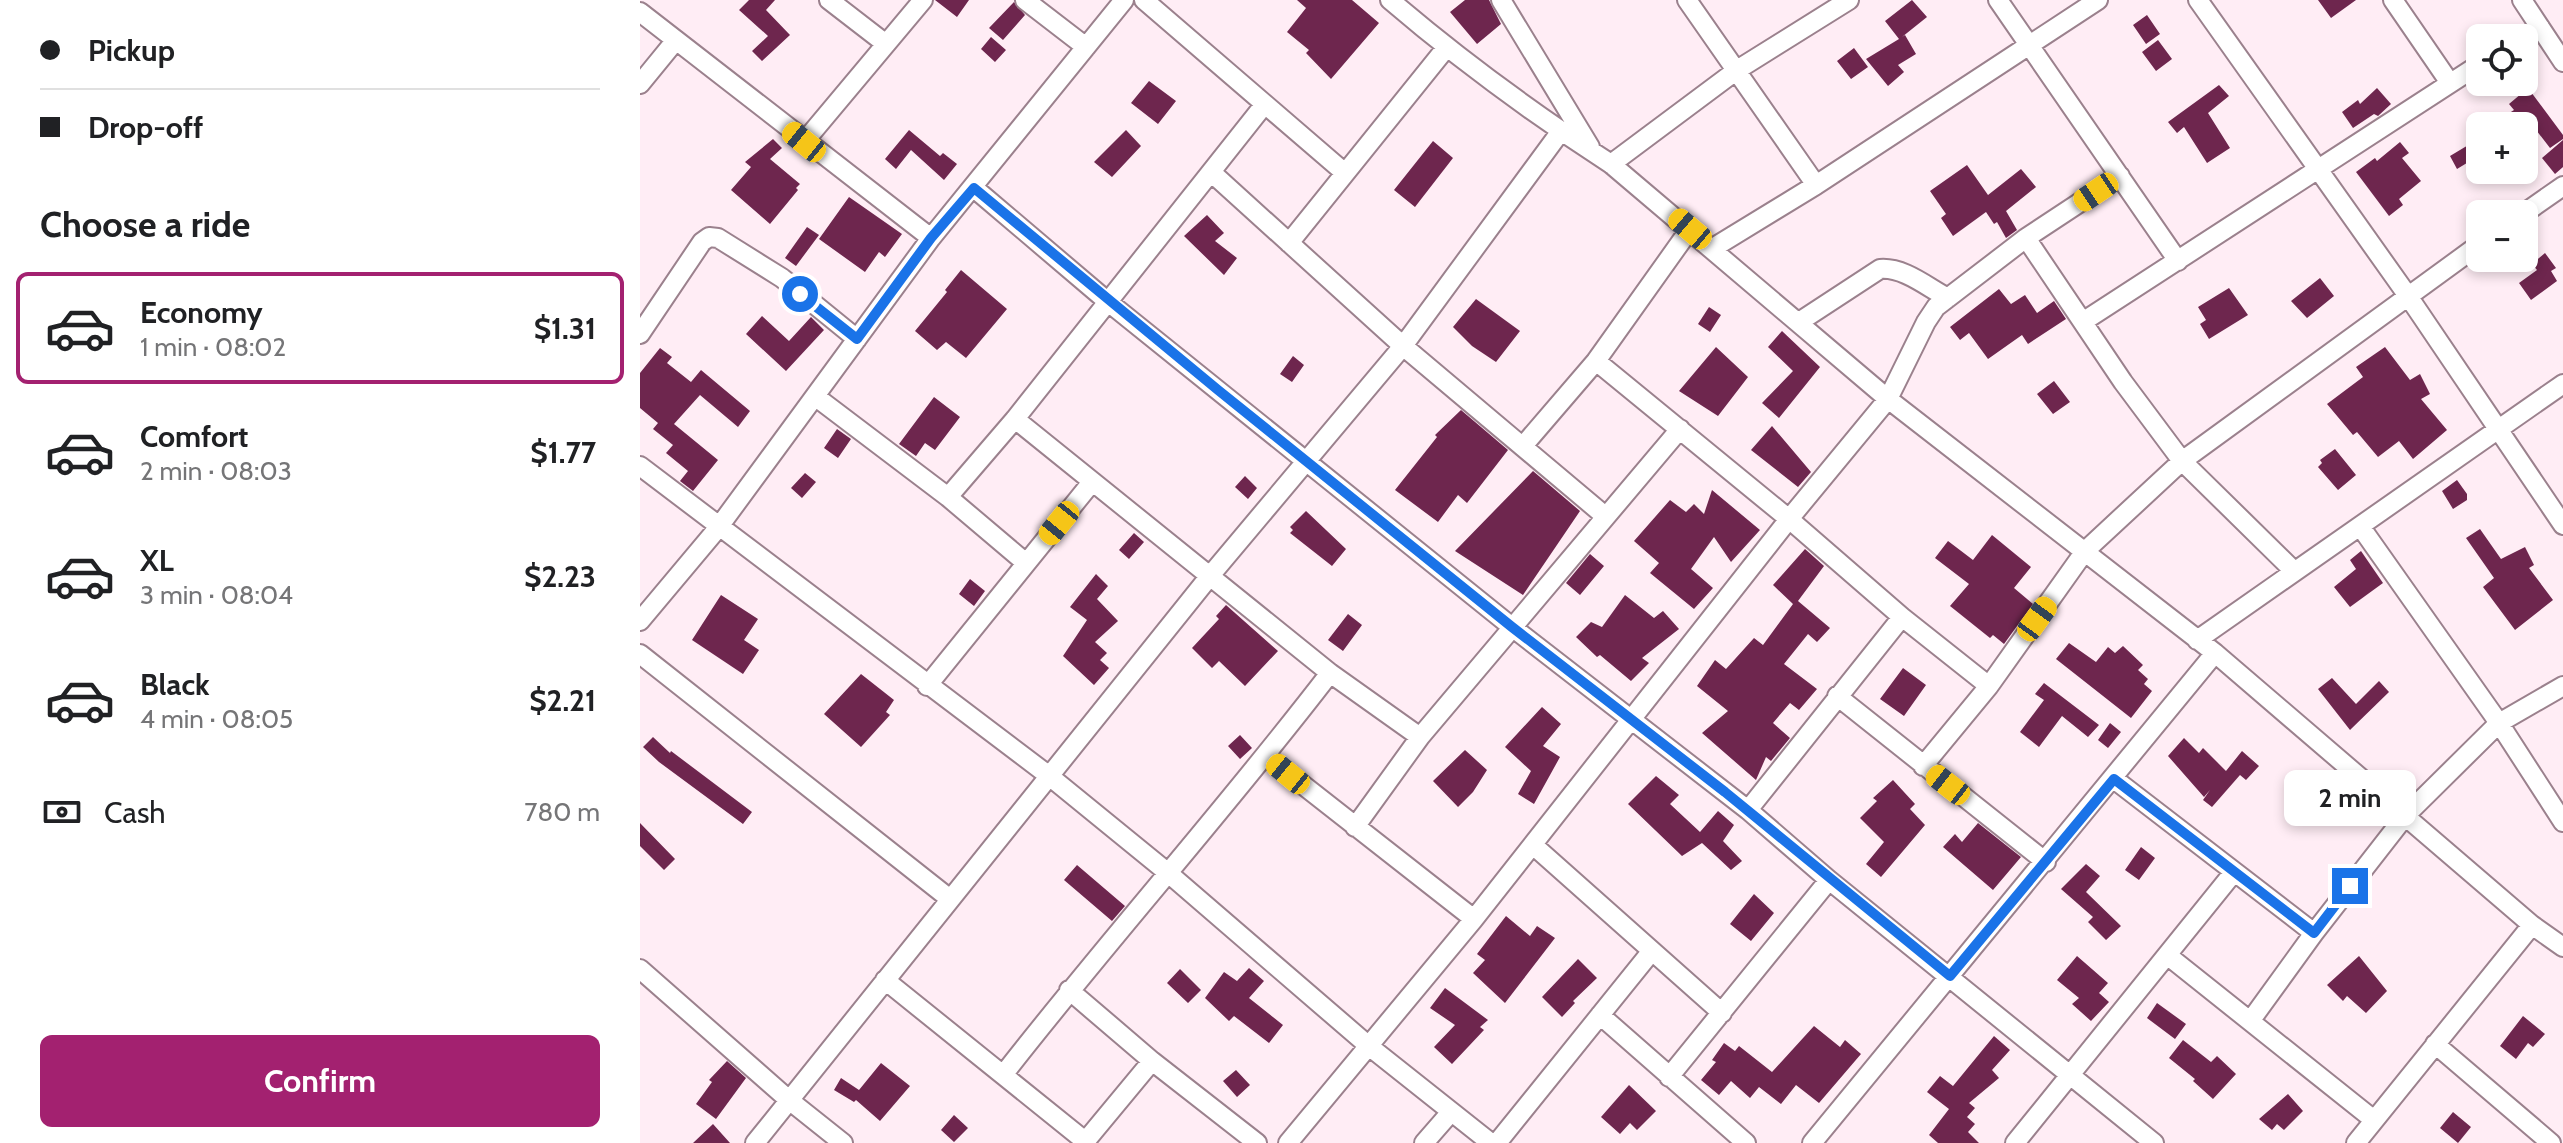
<!DOCTYPE html>
<meta charset="utf-8">
<style>
body{margin:0;font-family:Cabin,sans-serif;background:#f2f2f2;color:#202124;height:100vh;display:flex;flex-direction:column;font-size:30px;white-space:nowrap}
*{box-sizing:border-box;margin:0}
p{font-size:26px;color:#757577}
.icon{flex:none;width:44px;height:44px;fill:none;stroke:currentColor;stroke-width:2;stroke-linecap:round;stroke-linejoin:round}
.map{position:relative;flex:1;overflow:hidden}
.drawer{display:flex;flex-direction:column;background:#fff;width:640px}
.drawer>*{flex:none}
.banner{display:grid;align-content:center;height:176px;padding:0 40px;background:#fff}
.fabs{position:absolute;left:1826px;top:24px;display:grid;gap:16px}
.fabs a{display:grid;place-items:center;width:72px;height:72px;border-radius:12px;background:#fff;box-shadow:0 4px 12px #0003;font-size:40px}
.end{position:absolute;width:36px;height:36px;margin:-18px;border:10px solid #1a73e8;background:#fff;box-shadow:0 0 0 4px #fff}
.from{border-radius:50%}
.bubble{position:absolute;height:56px;border-radius:12px;background:#fff;box-shadow:0 4px 12px #0003;font-size:26px;font-weight:700;line-height:56px;text-align:center}
.car{position:absolute;width:24px;height:48px;margin:-24px -12px;border-radius:10px;box-shadow:0 0 6px 2px #0007;background:linear-gradient(#f5c518 24%,#345 0 40%,#f5c518 0 76%,#345 0 86%,#f5c518 0)}
.banner b{display:flex;align-items:center;gap:28px;height:76px;font-size:30px}
.banner b+b{border-top:2px solid #e0e0e0}
.banner i{width:20px;height:20px;background:#202124}
ul{padding:0;list-style:none}
li{display:flex;align-items:center;gap:24px;height:112px;margin:0 16px 12px;padding:0 24px;border:4px solid transparent;border-radius:12px}
li div{flex:1}
li b{display:block;font-size:30px}
li em{font-style:normal;font-weight:700}
li.current{border-color:#a32170}
li>.icon{width:72px;height:72px;stroke-width:1.5}
h2{padding:0 40px;font-size:36px;line-height:96px}
.pay{display:flex;align-items:center;gap:20px;height:88px;padding:0 40px;font-size:30px}
.pay p{margin-inline-start:auto}
.action{display:flex;gap:16px;margin-top:auto;padding:16px 40px}
.action a{flex:1;height:92px;border-radius:12px;background:#a32170;color:#fff;font-size:32px;font-weight:700;line-height:92px;text-align:center}
main{display:flex;flex:1;min-height:0}
.map>svg:first-child{display:block}
.building{fill:#6e264e}
.lines{fill:none;stroke-linecap:round;stroke-linejoin:round}
.minor-casing{stroke:#9b818d;stroke-width:22}
.minor{stroke:#fff;stroke-width:18}
.route{stroke:#1a73e8;stroke-width:10}
</style>
<main>
<section class="drawer">
<div class="banner">
<b><i class="from"></i>Pickup</b>
<b><i></i>Drop-off</b>
</div>
<h2>Choose a ride</h2>
<ul>
<li class="current"><svg class="icon" aria-label="car" viewBox="0 0 24 24"><path d="M5 17H2v-5l4-1 3-4h7l3 4 3 1v5h-3M9 17h6M6 11h13"/><circle cx="7" cy="17" r="2"/><circle cx="17" cy="17" r="2"/></svg><div><b>Economy</b><p>1 min · 08:02</p></div><em>$1.31</em></li>
<li><svg class="icon" aria-label="car" viewBox="0 0 24 24"><path d="M5 17H2v-5l4-1 3-4h7l3 4 3 1v5h-3M9 17h6M6 11h13"/><circle cx="7" cy="17" r="2"/><circle cx="17" cy="17" r="2"/></svg><div><b>Comfort</b><p>2 min · 08:03</p></div><em>$1.77</em></li>
<li><svg class="icon" aria-label="car" viewBox="0 0 24 24"><path d="M5 17H2v-5l4-1 3-4h7l3 4 3 1v5h-3M9 17h6M6 11h13"/><circle cx="7" cy="17" r="2"/><circle cx="17" cy="17" r="2"/></svg><div><b>XL</b><p>3 min · 08:04</p></div><em>$2.23</em></li>
<li><svg class="icon" aria-label="car" viewBox="0 0 24 24"><path d="M5 17H2v-5l4-1 3-4h7l3 4 3 1v5h-3M9 17h6M6 11h13"/><circle cx="7" cy="17" r="2"/><circle cx="17" cy="17" r="2"/></svg><div><b>Black</b><p>4 min · 08:05</p></div><em>$2.21</em></li>
</ul>
<div class="pay"><svg class="icon" aria-label="cash" viewBox="0 0 24 24"><path d="M3 7h18v10H3z"/><circle cx="12" cy="12" r="2"/></svg>Cash<p>780 m</p></div>
<div class="action"><a>Confirm</a></div>
</section>
<div class="map">
<svg width="1923" height="1143" viewBox="0 0 1923 1143">
<rect width="100%" height="100%" fill="#ffedf5"/>
<path class="building" d="M109,0H135L126,10L150,35L122,61L112,51L128,36L99,10Z
M295,0H329L317,17Z
M657,0H712L739,23L691,79L666,53L669,50L647,32L666,8Z
M825,0H849L861,24L837,44L810,12Z
M1272,0L1287,17L1262,37L1265,35L1276,54L1258,65L1264,72L1248,86L1226,59L1259,39L1245,21Z
M1678,0H1716L1691,18Z
M374,2L385,15L363,40L349,28Z
M1507,15L1520,34L1506,44L1493,25Z
M351,37L366,50L355,62L341,49Z
M1518,40L1532,59L1516,71L1502,52Z
M1214,48L1228,67L1211,79L1197,61Z
M509,81L536,101L518,124L491,103Z
M1579,85L1589,96L1568,113L1590,148L1567,163L1544,127L1537,133L1528,122Z
M1737,88L1751,104L1738,116L1734,114L1713,128L1702,112L1718,100L1720,104Z
M1888,88L1923,135V139L1910,148L1893,126H1849L1874,110L1869,104Z
M269,130L300,156L303,153L317,164L304,180L271,150L256,169L245,159Z
M486,130L501,146L472,177L454,162Z
M1840,138V155L1817,169L1810,156Z
M133,139L142,148L130,159L160,184L156,188L158,190L130,224L91,190L111,167L105,162Z
M1923,140V167L1915,174L1902,158Z
M793,141L813,158L775,207L754,190Z
M1760,142L1769,153L1762,158L1781,181L1759,199L1763,205L1749,216L1716,172L1735,158L1737,161Z
M1327,165L1348,195L1381,169L1396,187L1366,211L1377,230L1366,238L1357,222L1354,224L1346,212L1313,236L1301,218L1306,214L1290,191Z
M209,197L262,234L245,257L239,252L225,272L179,239Z
M567,215L584,233L575,241L597,258L584,275L544,236Z
M167,227L179,235L156,266L145,258Z
M1905,253L1916,268L1911,271L1917,281L1891,300L1879,283L1897,270L1892,264Z
M321,270L367,309L326,358L306,342L297,350L275,331L307,292L305,290Z
M1680,278L1694,296L1667,318L1651,301Z
M1589,288L1608,315L1569,339L1560,324L1566,320L1558,307Z
M1359,289L1371,304L1385,295L1397,313L1414,301L1426,319L1388,344L1382,335L1348,359L1329,333L1320,340L1310,327Z
M836,299L880,331L856,362L832,346L813,327Z
M1069,307L1081,315L1070,332L1058,324Z
M122,316L149,341L171,317L184,330L146,371L106,334Z
M1142,331L1180,367L1139,418L1122,403L1153,371L1128,347Z
M1076,347L1108,377L1078,416L1039,391Z
M1745,347L1770,380L1780,374L1790,394L1781,399L1807,430L1773,459L1759,441L1738,457L1717,432L1713,435L1687,404L1723,377L1716,367Z
M20,348L32,357L27,363L51,382L61,370L110,411L98,427L60,395L34,424L78,460L53,491L40,481L48,471L26,453L33,445L13,429L18,423L0,408V373Z
M653,356L664,365L652,382L640,374Z
M1414,381L1430,402L1413,414L1397,394Z
M294,397L320,417L295,450L285,443L276,456L259,444Z
M821,410L868,450L827,503L818,495L798,522L755,490L797,437L795,435Z
M1132,426L1171,472L1158,487L1111,450Z
M197,429L211,439L198,458L184,448Z
M1695,449L1716,475L1698,490L1678,467L1682,463L1680,460Z
M893,471L940,511L883,595L815,551Z
M165,473L176,482L162,498L151,488Z
M605,476L617,488L608,499L595,487Z
M1817,480L1827,494V500L1813,509L1802,491Z
M1072,490L1120,530L1091,562L1074,537L1051,569L1073,588L1054,609L1010,573L1019,563L994,541L1030,500L1046,512L1054,504L1064,514Z
M666,511L706,549L692,566L650,533L653,530L650,527Z
M1840,529L1861,559L1885,547L1894,565L1889,568L1913,600L1875,630L1843,587L1854,578L1826,538Z
M494,533L504,542L489,559L479,550Z
M1352,535L1391,567L1374,588L1393,604L1364,644L1353,635L1350,638L1310,606L1329,584L1295,558L1308,541L1333,560Z
M1165,549L1184,566L1158,601L1190,628L1177,642L1168,634L1144,664L1177,689L1159,710L1150,703L1133,723L1150,738L1131,761L1126,757L1116,780L1062,733L1088,711L1057,686L1075,660L1086,669L1114,638L1123,645L1153,604L1133,585Z
M1721,551L1743,583L1710,607L1694,587L1716,569L1710,560Z
M950,554L964,566L940,595L926,583Z
M456,574L468,586L457,599L478,621L455,642L467,653L460,660L469,668L454,685L423,656L447,620L430,607Z
M330,579L345,591L334,606L319,594Z
M81,595L118,619L104,640L119,650L103,674L52,640Z
M985,595L1014,618L1023,611L1039,629L1002,658L1009,663L991,681L960,655L957,657L936,637L951,622L962,627Z
M586,605L638,651L605,686L579,661L572,668L552,648L579,619L576,616Z
M708,614L722,625L703,651L688,640Z
M1429,643L1456,662L1468,647L1475,653L1483,646L1503,665L1498,670L1508,679L1504,684L1512,691L1491,718L1416,659Z
M1263,668L1286,685L1264,716L1240,699Z
M221,674L254,700L246,712L250,715L221,747L184,714Z
M1692,678L1716,704L1739,681L1749,692L1710,730L1678,689Z
M1404,683L1459,725L1448,737L1422,716L1399,747L1380,732L1404,700L1395,694Z
M902,707L921,724L903,746L920,757L894,804L878,794L891,771L865,747Z
M1470,723L1481,732L1468,748L1458,740Z
M600,735L612,748L600,759L588,746Z
M13,737L30,753L31,751L112,812L103,824L19,762L3,747Z
M1544,738L1559,753L1563,748L1586,771L1602,751L1619,766L1606,780L1600,775L1572,807L1563,800L1570,790L1564,797L1528,756Z
M825,750L847,770L833,792L818,807L793,781Z
M1016,776L1039,795L1030,804L1060,832L1078,811L1094,825L1083,841L1102,861L1091,870L1062,843L1042,856L988,804Z
M1253,780L1275,804L1270,809L1285,825L1241,877L1226,864L1244,842L1220,818L1237,801L1233,798Z
M0,823L35,859L24,870L0,846Z
M1338,823L1381,857L1353,890L1303,847L1315,834L1322,842Z
M1501,847L1515,858L1499,880L1485,870Z
M1446,864L1460,876L1446,892L1481,926L1466,940L1448,922L1453,917L1421,889Z
M437,865L485,906L472,921L424,880Z
M1114,894L1134,913L1111,941L1090,924Z
M866,916L890,936L897,926L915,938L865,1003L833,973L845,960L837,954Z
M1437,956L1468,983L1459,993L1469,1002L1451,1021L1432,1004L1439,998L1417,980Z
M1719,956L1747,991L1726,1013L1707,996L1703,1001L1687,985Z
M938,959L957,978L933,1001L935,1003L922,1017L902,997Z
M609,968L624,981L609,998L643,1025L629,1043L594,1016L589,1021L565,998L584,972L597,981Z
M540,969L561,990L548,1003L527,983Z
M805,988L848,1020L840,1027L844,1030L812,1064L794,1047L815,1025L790,1008Z
M1517,1003L1546,1024L1535,1039L1507,1018Z
M1883,1016L1905,1034L1893,1047L1888,1043L1876,1059L1860,1046Z
M1174,1026L1200,1047L1205,1040L1221,1054L1179,1103L1156,1085L1141,1104L1119,1087L1110,1098L1091,1081L1079,1095L1061,1080L1076,1062L1072,1060L1084,1043L1095,1051L1099,1046L1132,1072Z
M1354,1036L1370,1050L1352,1070L1359,1078L1329,1103L1335,1108L1327,1117L1335,1124L1328,1132L1339,1143H1298L1289,1135L1309,1109L1287,1092L1300,1076L1313,1086Z
M1543,1040L1571,1062L1577,1056L1596,1074L1573,1099L1553,1081L1555,1079L1529,1058Z
M87,1061L106,1078L76,1119L56,1104L72,1082L69,1080Z
M241,1063L270,1086L240,1121L216,1100L214,1102L194,1090L201,1078L219,1090Z
M596,1070L610,1085L597,1097L583,1081Z
M989,1085L1016,1111L997,1130L990,1123L980,1134L961,1117Z
M1648,1094L1663,1111L1644,1130L1637,1124L1632,1130L1619,1119Z
M1813,1112L1831,1127L1818,1143L1800,1128Z
M314,1115L328,1128L314,1142L301,1130Z
M73,1124L90,1143H53Z"/>
<g class="lines">
<defs>
<path id="minor" d="M189,0L246,44
M385,0L446,47
M504,0L705,173
M750,0C820,60 894,114 971,164L1248,399L1575,653L1892,925L1923,947
M861,0L950,147
M1047,0L1176,185
M1358,0L1538,261
M1558,0L1768,296L1923,525
M1753,0L1810,83
M1882,0L1923,62
M0,12L291,238
M1882,38L1900,27
M0,84L36,40
M164,142L283,0
M971,164L1097,70L1209,0
M571,172L763,346L965,516
M334,188L467,301L872,627L1108,810L1189,880L1514,1143
M1883,214L1923,186
M1386,238L1483,382L1542,461L1654,571
M649,243L806,48
M1073,248L1176,185L1458,0
M1444,321L1840,64
M1159,322L1240,269C1264,267 1287,287 1308,298
M0,334L62,242L69,237L78,238L142,278L217,339
M956,361L1149,519L1262,617L1349,686
M176,397L308,497L386,563
M375,419L690,673L780,737
M883,446L956,361L1050,229
M0,466L408,775L527,872L730,1047L851,1143
M308,497L375,419L624,105
M1720,526L1859,723L1923,822
M0,621L78,528L291,238L484,0
M1557,640L1923,384
M0,654L310,899
M287,686L452,482
M1197,696L1406,862
M626,756L834,919
M1283,766L1349,686L1445,551L1542,461L1840,244
M1474,779L1674,933
M1108,810L1262,617
M715,827L780,737L1040,429
M893,845L1082,1013
M1527,955L1734,1120
M0,969L149,1100L203,1143
M245,980L445,1141
M429,990L512,1061L617,1143
M960,1015L1106,1143
M1611,1020L1674,933L1766,815L1859,723L1923,686
M1795,1044L1911,1143
M363,1075C469,939 585,810 690,673
M1029,1077L1189,880
M115,1143L569,577L763,346L921,131
M444,1143L512,1061
M648,1143L834,919L1149,519L1248,399L1286,322L1296,307L1386,238L1480,176
M784,1143L811,1112
M857,1143L1011,952
M1172,1143L1575,653
M1375,1143L1594,872
M1716,1143L1892,925"/>
</defs>
<use href="#minor" class="minor-casing"/>
<use href="#minor" class="minor"/>
</g>
<g class="lines">
<path class="route" d="M160,294L217,339L291,238L334,188L578,390L872,627L1085,792L1310,976L1474,779L1674,933L1710,886"/>
</g>
</svg>
<div class="fabs">
<a><svg class="icon" aria-label="locate" viewBox="0 0 24 24"><circle cx="12" cy="12" r="6"/><path d="M12 2v4M12 18v4M2 12h4M18 12h4"/></svg></a>
<a>+</a>
<a>−</a>
</div>
<i class="end from" style="left:160px;top:294px"></i>
<i class="end" style="left:1710px;top:886px"></i>
<div class="bubble" style="left:1644px;top:770px;width:132px">2 min</div>
<i class="car" style="left:164px;top:142px;rotate:309deg"></i>
<i class="car" style="left:1456px;top:192px;rotate:236deg"></i>
<i class="car" style="left:1050px;top:229px;rotate:310deg"></i>
<i class="car" style="left:419px;top:523px;rotate:219deg"></i>
<i class="car" style="left:1397px;top:619px;rotate:36deg"></i>
<i class="car" style="left:648px;top:774px;rotate:309deg"></i>
<i class="car" style="left:1308px;top:785px;rotate:308deg"></i>
</div>
</main>
